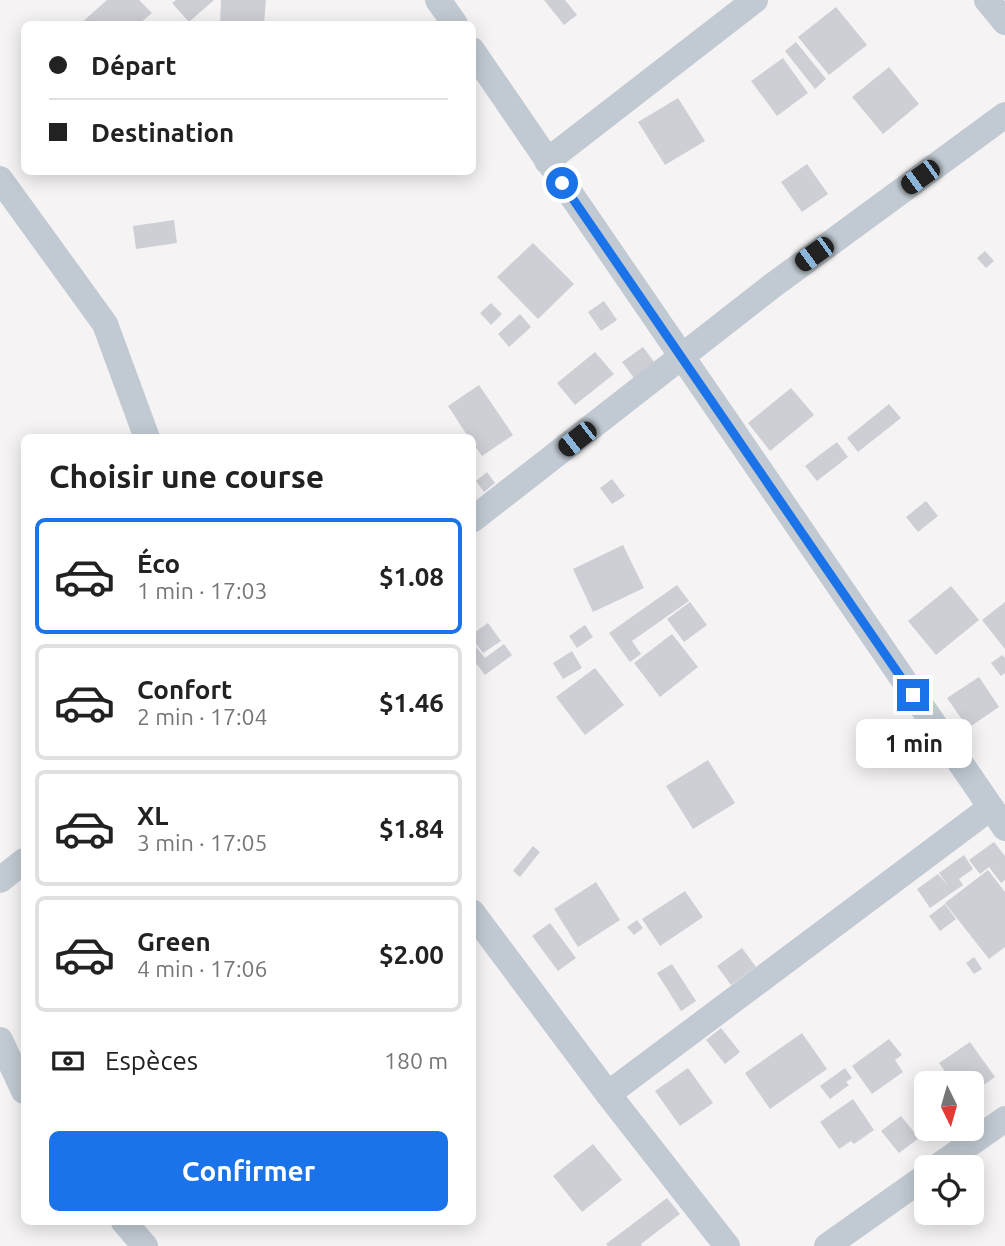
<!DOCTYPE html>
<html lang="fr">
<meta charset="utf-8">
<style>
body{margin:0;font-family:Ubuntu,sans-serif;background:#f2f2f2;color:#222;height:100vh;display:flex;flex-direction:column;font-size:26px;white-space:nowrap}
*{box-sizing:border-box;margin:0}
p{font-size:23px;color:#767676}
.icon{flex:none;width:38px;height:38px;fill:none;stroke:currentColor;stroke-width:2;stroke-linecap:round;stroke-linejoin:round}
.map{position:relative;flex:1;overflow:hidden}
.sheet{position:absolute;left:21px;top:434px;width:455px;height:791px;display:flex;flex-direction:column;background:#fff;border-radius:10px;box-shadow:0 4px 18px #0003}
.sheet>*{flex:none}
.guide{position:absolute;left:21px;top:21px;width:455px;height:154px;border-radius:10px;box-shadow:0 4px 18px #0003;display:grid;align-content:center;height:154px;padding:0 28px;background:#fff}
.needle{width:46px;rotate:175deg}
.buttons{position:absolute;left:914px;top:1071px;display:grid;gap:14px}
.buttons a{display:grid;place-items:center;width:70px;height:70px;border-radius:10px;background:#fff;box-shadow:0 4px 18px #0003;font-size:35px}
.end{position:absolute;width:32px;height:32px;margin:-16px;border:9px solid #1a73e8;background:#fff;box-shadow:0 0 0 4px #fff}
.from{border-radius:50%}
.bubble{position:absolute;height:49px;border-radius:10px;background:#fff;box-shadow:0 4px 18px #0003;font-size:23px;font-weight:600;line-height:49px;text-align:center}
.car{position:absolute;width:21px;height:42px;margin:-21px -10px;border-radius:9px;box-shadow:0 0 5px 2px #0007;background:linear-gradient(#222 24%,#8ab4d8 0 40%,#222 0 76%,#8ab4d8 0 86%,#222 0)}
.guide b{display:flex;align-items:center;gap:24px;height:66px;font-size:26px}
.guide b+b{border-top:2px solid #e0e0e0}
.guide i{width:18px;height:18px;background:#222}
ul{padding:0;list-style:none}
li{display:flex;align-items:center;gap:21px;height:116px;margin:0 14px 10px;padding:0 14px;border:4px solid #e0e0e0;border-radius:10px}
li div{flex:1}
li b{display:block;font-size:26px}
li em{font-style:normal;font-weight:600}
li.selected{border-color:#1a73e8}
li>.icon{width:63px;height:63px;stroke-width:1.5}
h2{padding:0 28px;font-size:32px;line-height:84px}
.pay{display:flex;align-items:center;gap:18px;height:77px;padding:0 28px;font-size:26px}
.pay p{margin-inline-start:auto}
.primary-button{display:flex;gap:14px;margin-top:auto;padding:14px 28px}
.primary-button a{flex:1;height:80px;border-radius:10px;background:#1a73e8;color:#fff;font-size:28px;font-weight:600;line-height:80px;text-align:center}
.map>svg:first-child{display:block}
.building{fill:#cdcfd5}
.lines{fill:none;stroke-linecap:round;stroke-linejoin:round}
.minor{stroke:#c1cad2;stroke-width:26}
.route{stroke:#1a73e8;stroke-width:9}
</style>
<div class="map">
<svg width="1005" height="1246" viewBox="0 0 1005 1246">
<rect width="100%" height="100%" fill="#f5f3f3"/>
<path class="building" d="M107,0H139L152,13L139,24H80Z
M176,0H214L189,22L172,3Z
M221,0H266L264,24H220Z
M544,0H565L577,15L564,25Z
M836,7L867,45L829,75L798,37Z
M796,42L826,79L815,89L785,51Z
M783,58L808,93L777,116L751,81Z
M889,67L919,104L883,134L852,97Z
M678,98L705,141L665,165L638,122Z
M807,164L828,194L802,212L781,182Z
M174,220L177,243L136,249L133,226Z
M533,243L574,284L538,319L497,277Z
M985,251L994,261L986,268L977,258Z
M604,301L617,320L601,331L588,312Z
M491,303L502,314L491,325L480,313Z
M520,314L531,327L509,347L498,334Z
M643,347L655,363L634,378L622,362Z
M595,352L614,374L575,405L557,383Z
M479,385L513,435L482,456L472,442V438H469L448,406Z
M791,388L814,415L770,451L748,423Z
M889,404L901,418L858,452L847,438Z
M837,442L848,457L817,481L805,466Z
M487,472L495,483L484,492L476,481Z
M612,479L625,496L612,504L600,488Z
M926,501L938,516L918,532L906,517Z
M623,545L644,588L593,612L573,569Z
M677,585L689,601L632,641L641,654L630,662L609,633Z
M951,586L979,620L936,655L908,621Z
M690,602L707,625L684,642L667,619Z
M1005,602V649L982,620Z
M488,623L501,641L483,653L472,638V634Z
M585,625L593,637L577,648L569,636Z
M672,634L698,667L660,697L634,663Z
M472,642L485,658L504,644L512,655L485,675L472,658Z
M572,651L582,668L563,679L553,663Z
M1002,655L1005,658V673L1001,676L991,663Z
M595,668L624,705L585,735L556,697Z
M979,677L999,707L968,728L947,698Z
M708,760L735,803L693,829L666,786Z
M994,842L1005,856V880L1001,883L989,867L980,874L969,860Z
M533,846L540,852L520,877L513,871Z
M964,855L973,869L959,879L963,885L930,908L917,889L938,874L949,887L939,873Z
M988,870L1005,892V947L989,959L945,903Z
M596,882L620,920L578,947L554,909Z
M685,891L703,917L660,946L642,919Z
M945,904L956,919L940,931L929,916Z
M637,920L643,928L634,935L627,927Z
M550,923L576,958L558,971L532,936Z
M742,948L756,967L731,985L717,966Z
M974,957L982,969L974,974L966,963Z
M672,964L696,1001L681,1011L657,973Z
M721,1028L740,1052L725,1064L706,1040Z
M802,1033L827,1069L770,1109L745,1073Z
M889,1039L902,1055L895,1060L903,1072L872,1094L852,1066Z
M970,1042L995,1077L974,1092L971,1083H953L939,1063Z
M688,1068L713,1103L680,1126L655,1091Z
M845,1068L852,1078L846,1082L849,1085L830,1099L820,1086Z
M853,1099L874,1130L854,1144L851,1141L839,1149L820,1122Z
M901,1116L919,1138L899,1153L881,1131Z
M593,1144L622,1180L582,1212L553,1176Z
M667,1198L680,1214L641,1244L642,1246H608L606,1244Z"/>
<g class="lines">
<path class="minor" d="M438,0L455,24
M987,0L1005,22
M472,50L1005,828
M547,161L755,0
M0,179L105,324L147,438
M472,520L772,286L1005,115
M0,880L24,861
M472,912L608,1094
M0,1040L24,1091
M937,1167L1005,1119
M124,1222L145,1246
M727,1246L608,1094L990,808
M827,1246L926,1176"/>
</g>
<g class="lines">
<path class="route" d="M562,183L913,695"/>
</g>
</svg>
<div class="buttons">
<a><svg class="needle" viewBox="-14 -14 28 28"><path d="M0-13l5 13h-10z" fill="#e53935"/><path d="M0 13l5-13h-10z" fill="#767676"/></svg></a>
<a><svg class="icon" aria-label="locate" viewBox="0 0 24 24"><circle cx="12" cy="12" r="6"/><path d="M12 2v4M12 18v4M2 12h4M18 12h4"/></svg></a>
</div>
<i class="end from" style="left:562px;top:183px"></i>
<i class="end" style="left:913px;top:695px"></i>
<div class="bubble" style="left:856px;top:719px;width:116px">1 min</div>
<i class="car" style="left:920px;top:177px;rotate:234deg"></i>
<i class="car" style="left:814px;top:254px;rotate:234deg"></i>
<i class="car" style="left:577px;top:439px;rotate:232deg"></i>
<div class="guide">
<b><i class="from"></i>Départ</b>
<b><i></i>Destination</b>
</div>
<section class="sheet">
<h2>Choisir une course</h2>
<ul>
<li class="selected"><svg class="icon" aria-label="car" viewBox="0 0 24 24"><path d="M5 17H2v-5l4-1 3-4h7l3 4 3 1v5h-3M9 17h6M6 11h13"/><circle cx="7" cy="17" r="2"/><circle cx="17" cy="17" r="2"/></svg><div><b>Éco</b><p>1 min · 17:03</p></div><em>$1.08</em></li>
<li><svg class="icon" aria-label="car" viewBox="0 0 24 24"><path d="M5 17H2v-5l4-1 3-4h7l3 4 3 1v5h-3M9 17h6M6 11h13"/><circle cx="7" cy="17" r="2"/><circle cx="17" cy="17" r="2"/></svg><div><b>Confort</b><p>2 min · 17:04</p></div><em>$1.46</em></li>
<li><svg class="icon" aria-label="car" viewBox="0 0 24 24"><path d="M5 17H2v-5l4-1 3-4h7l3 4 3 1v5h-3M9 17h6M6 11h13"/><circle cx="7" cy="17" r="2"/><circle cx="17" cy="17" r="2"/></svg><div><b>XL</b><p>3 min · 17:05</p></div><em>$1.84</em></li>
<li><svg class="icon" aria-label="car" viewBox="0 0 24 24"><path d="M5 17H2v-5l4-1 3-4h7l3 4 3 1v5h-3M9 17h6M6 11h13"/><circle cx="7" cy="17" r="2"/><circle cx="17" cy="17" r="2"/></svg><div><b>Green</b><p>4 min · 17:06</p></div><em>$2.00</em></li>
</ul>
<div class="pay"><svg class="icon" aria-label="cash" viewBox="0 0 24 24"><path d="M3 7h18v10H3z"/><circle cx="12" cy="12" r="2"/></svg>Espèces<p>180 m</p></div>
<div class="primary-button"><a>Confirmer</a></div>
</section>
</div>
